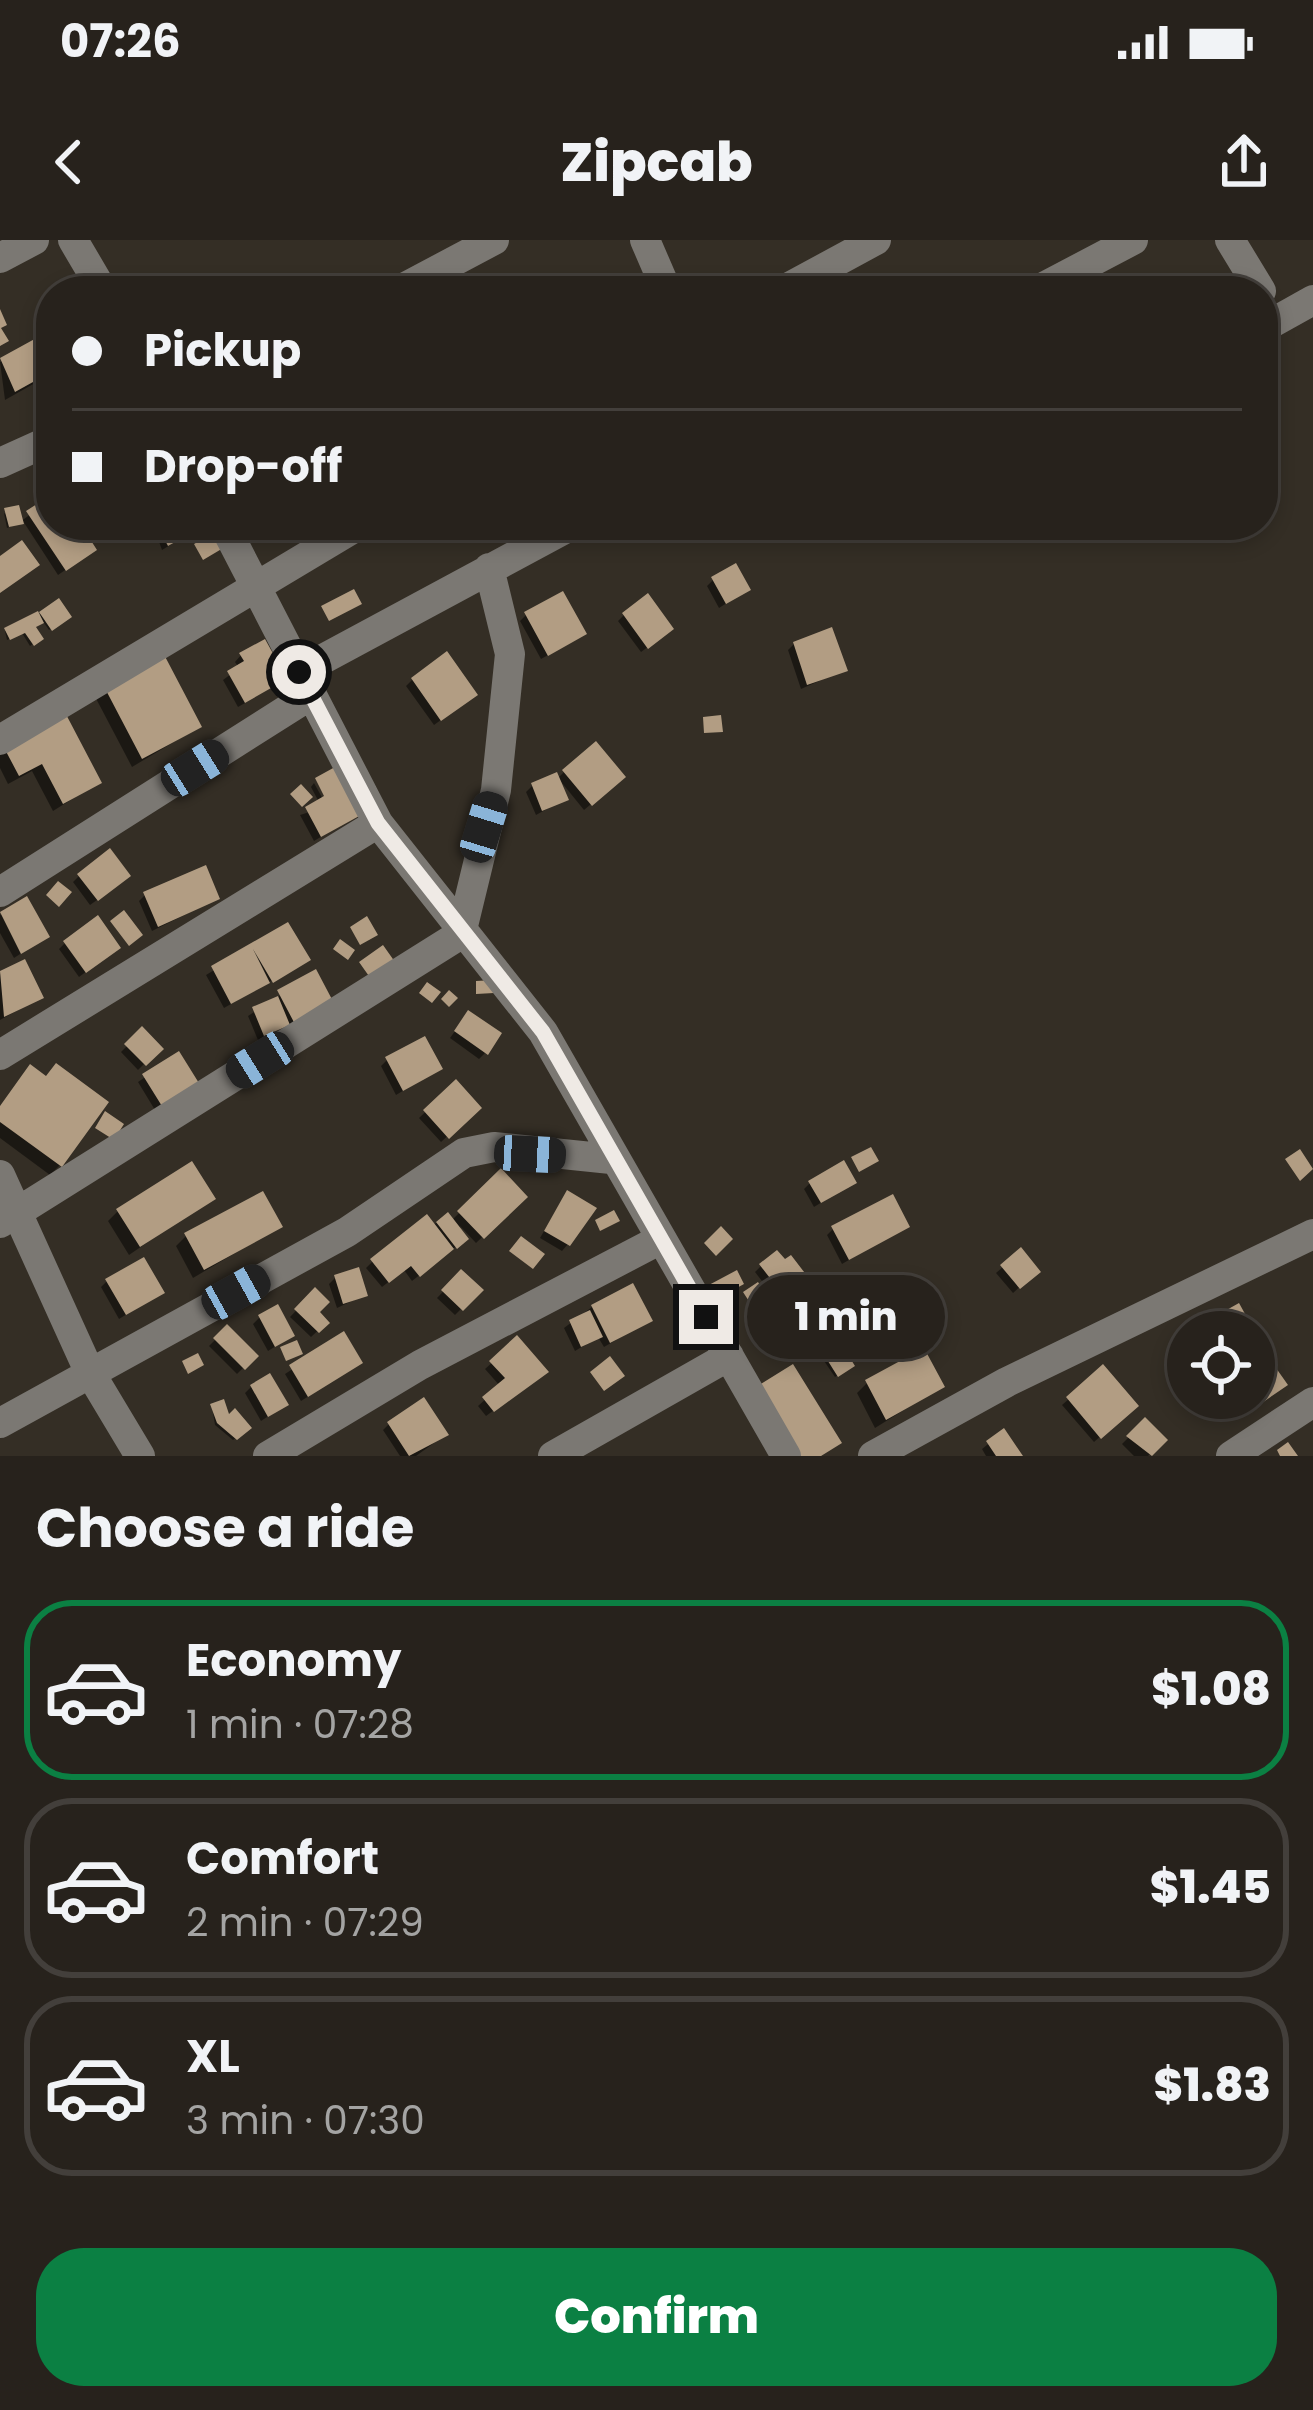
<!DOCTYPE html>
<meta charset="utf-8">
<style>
body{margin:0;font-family:Poppins,sans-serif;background:#332f29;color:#f1f3f6;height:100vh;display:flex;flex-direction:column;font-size:45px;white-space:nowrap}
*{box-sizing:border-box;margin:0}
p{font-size:39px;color:#a4a4a3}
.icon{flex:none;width:66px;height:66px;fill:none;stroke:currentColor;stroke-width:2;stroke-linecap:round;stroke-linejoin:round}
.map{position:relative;height:1216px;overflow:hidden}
.side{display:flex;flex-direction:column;background:#27221c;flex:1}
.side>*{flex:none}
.top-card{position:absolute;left:36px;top:36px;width:1242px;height:264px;border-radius:48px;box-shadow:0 6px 18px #0003,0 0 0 3px #433f3b;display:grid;align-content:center;height:264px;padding:0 36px;background:#27221c}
.controls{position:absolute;left:1167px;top:1071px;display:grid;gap:24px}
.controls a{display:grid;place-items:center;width:108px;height:108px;border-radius:50%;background:#27221c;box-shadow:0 6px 18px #0003,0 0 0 3px #433f3b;font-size:60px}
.end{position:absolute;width:54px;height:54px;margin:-27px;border:15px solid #efeae5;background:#111;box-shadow:0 0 0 6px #111}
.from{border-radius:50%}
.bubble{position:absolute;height:84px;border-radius:42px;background:#27221c;box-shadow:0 6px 18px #0003,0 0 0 3px #433f3b;font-size:39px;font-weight:800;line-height:84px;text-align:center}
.car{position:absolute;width:36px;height:72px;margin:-36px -18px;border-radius:15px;box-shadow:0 0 9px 3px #0007;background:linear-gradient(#222 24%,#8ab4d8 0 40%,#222 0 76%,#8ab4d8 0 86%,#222 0)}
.top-card b{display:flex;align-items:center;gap:42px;height:114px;font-size:45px}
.top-card b+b{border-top:3px solid #433f3b}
.top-card i{width:30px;height:30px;background:#f1f3f6}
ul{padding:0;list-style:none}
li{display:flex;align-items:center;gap:36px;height:180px;margin:0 24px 18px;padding:0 12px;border:6px solid #433f3b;border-radius:48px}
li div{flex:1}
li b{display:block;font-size:45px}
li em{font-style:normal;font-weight:800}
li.on{border-color:#0b8043}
li>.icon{width:108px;height:108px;stroke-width:1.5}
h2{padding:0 36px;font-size:54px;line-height:144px}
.action{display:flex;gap:24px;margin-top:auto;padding:24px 36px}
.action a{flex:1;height:138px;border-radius:48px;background:#0b8043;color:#fff;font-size:48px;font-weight:800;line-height:138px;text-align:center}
.status{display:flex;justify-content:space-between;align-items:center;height:84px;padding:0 60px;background:#27221c;direction:ltr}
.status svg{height:33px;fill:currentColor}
header{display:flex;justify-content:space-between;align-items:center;height:156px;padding:0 36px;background:#27221c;font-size:54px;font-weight:800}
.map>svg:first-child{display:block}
.shadow{fill:#0007}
.building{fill:#b29d83}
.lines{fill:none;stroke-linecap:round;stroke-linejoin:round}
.minor{stroke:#7b7873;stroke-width:30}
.route{stroke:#efeae5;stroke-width:15}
</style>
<div class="status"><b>07:26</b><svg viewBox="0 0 49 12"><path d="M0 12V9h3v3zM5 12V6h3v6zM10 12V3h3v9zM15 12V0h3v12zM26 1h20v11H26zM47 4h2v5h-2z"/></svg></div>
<header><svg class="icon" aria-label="back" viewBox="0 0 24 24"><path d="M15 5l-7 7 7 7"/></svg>Zipcab<svg class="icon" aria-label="share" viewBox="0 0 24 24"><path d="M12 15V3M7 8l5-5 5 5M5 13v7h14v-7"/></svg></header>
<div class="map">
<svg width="1313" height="1216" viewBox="0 0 1313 1216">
<rect width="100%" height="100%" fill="#342e25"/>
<path class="shadow" d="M51,94V134L5,160L0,122Z
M51,259V285H114L89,303L87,315L58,335L23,281L7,288L4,273L20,282Z
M153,285H203L162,310Z
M414,285H434L421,295Z
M439,285H467L450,298Z
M713,340L747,350L719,368L707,346Z
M41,374L68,377L49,390L42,380L33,387L40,399L30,406L22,393L7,400L5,391Z
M526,375L577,399L541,419L520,381Z
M624,375L664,395L641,412L618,381Z
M794,404L844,430L801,449L788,410Z
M241,415L278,444L238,467L223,440L239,428L235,422Z
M101,439L199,487L132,527L91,449Z
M412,440L468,460L434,485L406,446Z
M0,496L98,543L53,571L32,531L8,544L0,528Z
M564,532L616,543L584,570L558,538Z
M314,543L329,570L357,575L314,601L300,575L322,568L311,547Z
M532,546L565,559L536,575L526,552Z
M79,636L122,642L90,665L73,642Z
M145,655L217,659L152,691L139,661Z
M26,660L46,697L14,718L0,693V675Z
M287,686L307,720L224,768L206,735Z
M65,703L111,713L79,737L59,709Z
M24,723L40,758L0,780V734Z
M315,733L290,792L286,784L258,800L248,776Z
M463,780L485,813L479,819L450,798Z
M142,791L159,809L138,830L121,812Z
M178,815L158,875L138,842Z
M387,820L439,829L396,855L381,826Z
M44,838L60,925L50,935L0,898V866Z
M456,843L478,868L441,902L419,878Z
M501,932L524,957L476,1003L460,986L463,1001L412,1041L404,1030L382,1047L366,1028L372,1022L448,976L451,981Z
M810,943H853L814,967L804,949Z
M212,958L129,1015L108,981L118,971Z
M562,960L568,1004L562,1011L540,998Z
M907,986L842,1024L827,995L833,989Z
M279,987L193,1038L176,1006L186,996Z
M1020,1012L1037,1031L1013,1053L996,1033Z
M761,1026L801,1047L779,1063L755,1032Z
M461,1033L479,1051L455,1075L437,1058Z
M335,1038L365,1055L337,1068L329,1044Z
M107,1041L161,1053L119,1079L101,1047Z
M315,1051L316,1072L326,1083L311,1097L290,1077Z
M592,1067L649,1081L604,1107L598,1097L575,1111L564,1088Z
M260,1077L292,1096L268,1111L253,1084Z
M227,1088L255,1116L237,1134L209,1106Z
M343,1096L353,1128L301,1161L285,1134Z
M517,1100L539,1137L486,1176L478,1166L500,1146L485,1129Z
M837,1103L852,1125L835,1137L820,1115Z
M1254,1111L1278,1151L1243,1175L1231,1158H1254Z
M1103,1129L1135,1166L1094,1202L1062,1165Z
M867,1143L941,1147L875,1188L857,1153Z
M251,1147L285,1165L261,1181L245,1153Z
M212,1167L227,1179L248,1188L233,1200L215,1185Z
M1145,1181L1164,1200L1148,1216H1134L1122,1204Z
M389,1184L445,1195L416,1216H400L383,1190Z
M1003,1192L1019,1216H986L982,1209Z"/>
<path class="building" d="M0,69L7,85L1,88L9,101L0,106Z
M51,90V132L15,152L0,118Z
M51,255V285H81L97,310L66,331L26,271Z
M19,265L24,284L9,287L4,268Z
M88,285H119L97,299Z
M157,285H206L168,306Z
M221,289L230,304L203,320L194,304Z
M22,300L40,325L0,353V316Z
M736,323L751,350L726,364L711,337Z
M354,349L362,364L329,381L321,366Z
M563,351L587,394L548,416L524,372Z
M648,353L674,389L648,409L622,373Z
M59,358L72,377L52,391L39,372Z
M38,371L44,383L36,387L44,399L34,406L25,393L10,400L4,388Z
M832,387L848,431L807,445L793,402Z
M265,399L287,439L245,463L227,431L244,421L239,413Z
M159,405L202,487L142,519L99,437Z
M447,411L478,455L441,481L411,438Z
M59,461L102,543L63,564L42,524L19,536L0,500Z
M721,475L723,492L704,493L703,477Z
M596,501L626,537L592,566L562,530Z
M335,527L361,575L321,597L305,567L324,556L315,538Z
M557,532L569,560L542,571L531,543Z
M301,544L313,557L302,567L290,554Z
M110,608L131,636L98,661L77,634Z
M206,625L220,659L158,687L143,652Z
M58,641L72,652L59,667L46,655Z
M27,656L50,697L21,714L0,672Z
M124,670L143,695L129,706L110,681Z
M98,675L121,708L86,733L63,701Z
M367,676L378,695L360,705L350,687Z
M288,682L311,720L273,743L253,709L270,743L231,764L211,726Z
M340,699L355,710L348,720L333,709Z
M383,705L395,722L371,739L359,722Z
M25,719L44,758L4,777L0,731Z
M316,729L336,767L297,788L277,750Z
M494,740V753L476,754V741Z
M427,742L441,752L432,763L419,753Z
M449,750L458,758L449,767L441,759Z
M278,756L290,785L264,796L252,767Z
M468,770L502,793L488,815L454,791Z
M142,786L164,809L146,826L124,804Z
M425,796L443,829L403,851L385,817Z
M179,811L202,848L165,871L142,834Z
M56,823L109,862L62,927L0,882V866L30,824L46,836Z
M456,839L482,868L449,899L423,870Z
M105,871L124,884L114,900L95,888Z
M871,907L879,921L859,932L851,917Z
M1300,909L1313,929L1300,941L1285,919Z
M844,920L857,943L821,963L808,941Z
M192,921L216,959L140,1007L116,969Z
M501,928L528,957L484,999L457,971Z
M567,950L597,968L570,1006L544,991Z
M263,951L283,987L204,1030L184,993Z
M893,954L910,987L849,1020L831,986Z
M614,970L620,981L600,991L595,980Z
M448,972L469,999L457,1009L436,982Z
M427,974L454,1009L420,1037L411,1026L389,1043L370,1019Z
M721,986L733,999L716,1016L704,1003Z
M521,996L545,1014L533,1029L509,1011Z
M1021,1007L1041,1032L1020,1049L1000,1025Z
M777,1010L785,1019L791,1015L811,1041L787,1060L759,1024Z
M144,1017L165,1053L126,1075L105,1039Z
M359,1027L368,1056L343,1064L334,1035Z
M461,1029L484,1050L463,1071L441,1050Z
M737,1030L744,1044L715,1060L707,1046Z
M758,1042L769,1060L754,1069L743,1052Z
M633,1043L653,1081L610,1103L591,1065Z
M315,1047L330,1062L320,1072L330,1083L319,1093L294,1069Z
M1239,1063L1255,1092H1202L1198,1086Z
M278,1064L295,1096L275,1107L258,1075Z
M590,1070L603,1097L581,1107L569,1080Z
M227,1084L259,1116L245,1130L213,1098Z
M344,1091L363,1123L308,1157L289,1125Z
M517,1095L549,1132L494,1172L482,1157L505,1138L489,1121Z
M838,1099L855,1126L838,1137L821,1110Z
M297,1100L303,1114L286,1121L280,1107Z
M1259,1104L1288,1145L1250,1171L1241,1158H1254V1107Z
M924,1108L945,1147L886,1180L865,1140Z
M198,1113L204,1125L188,1134L182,1121Z
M610,1116L625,1136L604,1151L590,1132Z
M793,1124L842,1203L821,1216H800L756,1147Z
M1103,1124L1139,1166L1101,1199L1066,1157Z
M270,1133L289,1165L268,1177L250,1145Z
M424,1157L449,1195L409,1216L387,1182Z
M224,1159L229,1174L235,1168L252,1188L237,1200L217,1183L210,1164Z
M1145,1177L1168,1200L1152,1216L1126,1196Z
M1004,1188L1023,1216H996L986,1201Z
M1288,1202L1298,1216H1280L1277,1210Z"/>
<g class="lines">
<path class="minor" d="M73,0L103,51
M645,0L667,51
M1230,0L1261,51
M0,18L34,0
M398,51L494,0
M782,51L876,0
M1036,51L1133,0
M1263,88L1313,60
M0,223L51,200
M224,285L378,583L543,792L786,1216
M299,432L572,285
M0,500L359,285
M0,652L312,454
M0,815L378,583
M0,935L89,1131L140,1216
M0,983L461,694L496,550L510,414L489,328
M0,1183L347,992L464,913L494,907L611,919
M268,1216L420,1125L661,999
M553,1216L729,1116
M873,1216L1007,1142L1313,994
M1231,1216L1313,1162"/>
</g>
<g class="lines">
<path class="route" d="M299,432L378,583L543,792L706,1077"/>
</g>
</svg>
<div class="controls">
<a><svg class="icon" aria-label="locate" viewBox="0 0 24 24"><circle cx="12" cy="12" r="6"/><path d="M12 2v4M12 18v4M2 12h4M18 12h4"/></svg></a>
</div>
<i class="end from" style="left:299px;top:432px"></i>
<i class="end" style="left:706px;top:1077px"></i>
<div class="bubble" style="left:747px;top:1035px;width:198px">1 min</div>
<i class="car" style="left:195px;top:528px;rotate:58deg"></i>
<i class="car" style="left:484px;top:587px;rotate:17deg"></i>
<i class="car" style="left:260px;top:820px;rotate:238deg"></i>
<i class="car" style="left:530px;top:914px;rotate:93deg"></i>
<i class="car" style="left:236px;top:1052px;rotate:61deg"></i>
<div class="top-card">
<b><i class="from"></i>Pickup</b>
<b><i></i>Drop-off</b>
</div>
</div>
<section class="side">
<h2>Choose a ride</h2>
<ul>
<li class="on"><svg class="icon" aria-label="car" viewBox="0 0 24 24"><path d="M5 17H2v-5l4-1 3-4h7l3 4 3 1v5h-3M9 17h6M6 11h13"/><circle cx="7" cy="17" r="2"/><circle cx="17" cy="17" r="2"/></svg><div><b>Economy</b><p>1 min · 07:28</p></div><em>$1.08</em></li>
<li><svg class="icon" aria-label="car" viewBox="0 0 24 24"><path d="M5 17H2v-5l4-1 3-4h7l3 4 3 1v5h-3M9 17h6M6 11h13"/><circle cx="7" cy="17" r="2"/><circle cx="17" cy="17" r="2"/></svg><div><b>Comfort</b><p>2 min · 07:29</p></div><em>$1.45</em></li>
<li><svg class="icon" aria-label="car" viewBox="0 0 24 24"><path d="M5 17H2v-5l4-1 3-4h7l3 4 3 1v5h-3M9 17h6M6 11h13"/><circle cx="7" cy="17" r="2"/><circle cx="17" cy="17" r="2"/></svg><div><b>XL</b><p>3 min · 07:30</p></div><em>$1.83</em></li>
</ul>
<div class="action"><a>Confirm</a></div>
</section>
